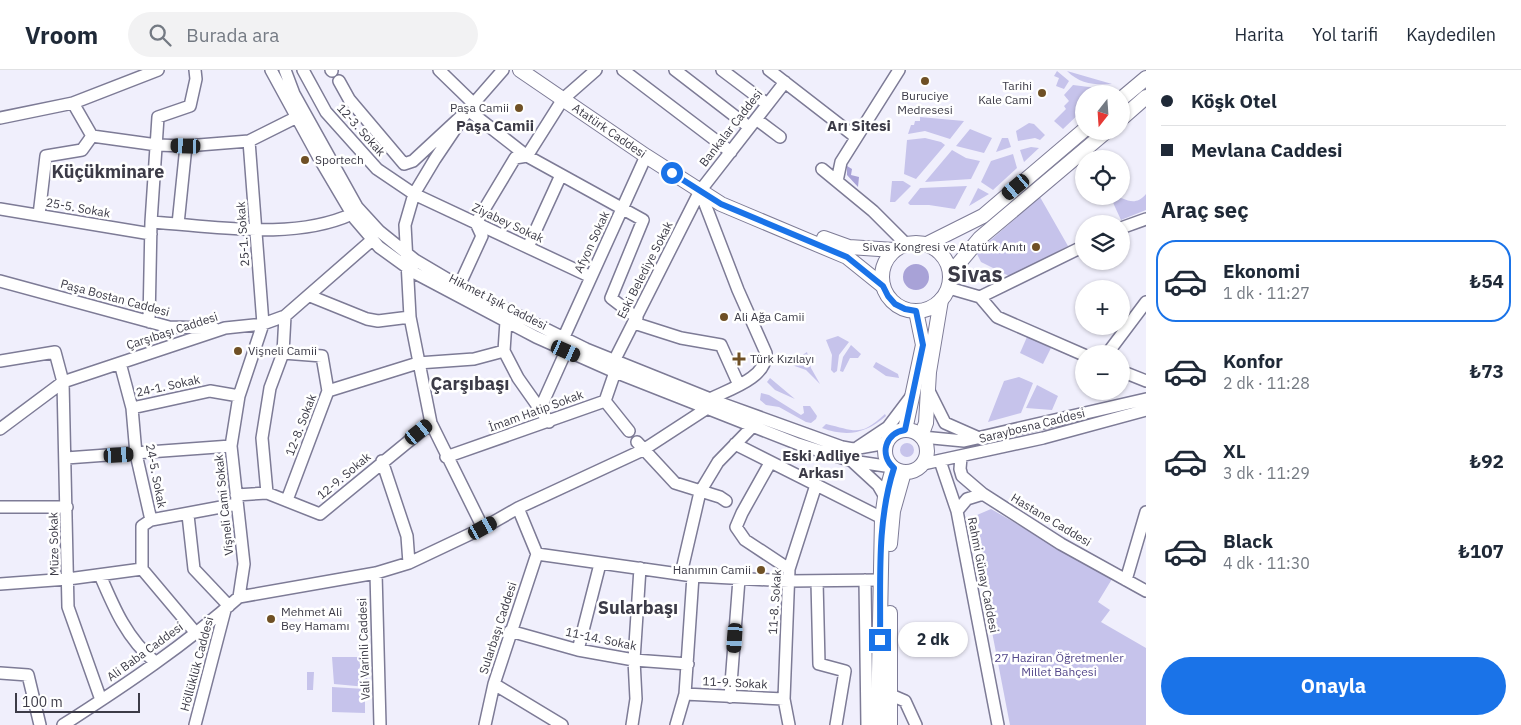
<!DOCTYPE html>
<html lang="tr">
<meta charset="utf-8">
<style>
body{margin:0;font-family:"IBM Plex Sans",sans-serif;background:#f2f2f3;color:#1f2937;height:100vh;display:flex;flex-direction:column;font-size:19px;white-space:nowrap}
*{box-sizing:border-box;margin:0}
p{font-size:16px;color:#747a83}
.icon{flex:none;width:28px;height:28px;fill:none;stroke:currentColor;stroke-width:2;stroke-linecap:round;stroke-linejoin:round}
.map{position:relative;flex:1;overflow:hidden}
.sheet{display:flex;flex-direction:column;background:#fff;width:375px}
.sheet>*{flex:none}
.banner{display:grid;align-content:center;height:110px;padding:0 15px;background:#fff}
.needle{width:32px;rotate:197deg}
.tools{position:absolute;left:1075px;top:15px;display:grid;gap:10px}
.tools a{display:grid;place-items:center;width:55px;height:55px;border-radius:50%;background:#fff;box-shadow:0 1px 4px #0004;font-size:25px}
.scale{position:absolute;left:15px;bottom:12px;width:125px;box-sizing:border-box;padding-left:5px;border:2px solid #3c3b47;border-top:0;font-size:14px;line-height:18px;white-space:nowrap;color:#3c3b47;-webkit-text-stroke:4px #fff;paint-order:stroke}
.end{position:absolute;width:22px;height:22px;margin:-11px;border:6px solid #1a73e8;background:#fff;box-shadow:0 0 0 2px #fff}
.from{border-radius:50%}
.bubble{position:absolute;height:35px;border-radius:18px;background:#fff;box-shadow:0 1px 4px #0004;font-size:16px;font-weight:700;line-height:35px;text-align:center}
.car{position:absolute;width:15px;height:30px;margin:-15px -8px;border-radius:6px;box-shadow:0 0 4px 1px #0007;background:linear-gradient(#222 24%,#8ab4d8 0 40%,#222 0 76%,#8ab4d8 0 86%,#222 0)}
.banner b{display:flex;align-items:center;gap:18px;height:48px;font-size:19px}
.banner b+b{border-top:1px solid #e0e1e3}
.banner i{width:12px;height:12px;background:#1f2937}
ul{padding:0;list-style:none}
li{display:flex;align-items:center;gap:15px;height:82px;margin:0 10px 8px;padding:0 5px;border:2px solid transparent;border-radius:20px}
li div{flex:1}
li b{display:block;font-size:19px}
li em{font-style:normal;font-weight:700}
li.on{border-color:#1a73e8}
li>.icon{width:45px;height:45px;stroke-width:1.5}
h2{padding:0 15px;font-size:22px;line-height:60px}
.action{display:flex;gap:10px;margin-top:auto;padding:10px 15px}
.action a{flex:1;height:58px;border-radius:30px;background:#1a73e8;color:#fff;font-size:20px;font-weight:700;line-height:58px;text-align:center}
header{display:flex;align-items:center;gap:30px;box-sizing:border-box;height:70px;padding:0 25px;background:#fff;border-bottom:1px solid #e0e1e3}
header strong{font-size:24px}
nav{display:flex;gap:28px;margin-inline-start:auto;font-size:18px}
.search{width:350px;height:45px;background:#f2f2f3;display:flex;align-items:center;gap:12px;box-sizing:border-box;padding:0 18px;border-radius:28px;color:#747a83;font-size:19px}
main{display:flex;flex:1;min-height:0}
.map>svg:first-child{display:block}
.green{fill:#c6c3eb}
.water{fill:#a8a2d7}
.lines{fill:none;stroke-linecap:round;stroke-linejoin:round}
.minor-casing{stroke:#7d7b96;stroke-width:14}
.major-casing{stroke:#7d7b96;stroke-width:16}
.minor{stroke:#fff;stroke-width:11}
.major{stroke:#fff;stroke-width:14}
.route{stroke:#1a73e8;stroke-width:6}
.poi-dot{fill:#6f5025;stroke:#fff;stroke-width:2}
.labels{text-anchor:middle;stroke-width:5;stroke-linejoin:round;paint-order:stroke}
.poi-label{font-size:12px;fill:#3c3b47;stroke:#fff;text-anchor:start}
.street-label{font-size:12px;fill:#3c3b47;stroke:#fff}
.park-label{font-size:12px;fill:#54488b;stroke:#fff}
.quarter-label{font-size:15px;font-weight:bold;fill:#3c3b47;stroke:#fff}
.district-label{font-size:18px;font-weight:bold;fill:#3c3b47;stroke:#fff}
.town-label{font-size:22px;font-weight:bold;fill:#3c3b47;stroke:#fff}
</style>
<header>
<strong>Vroom</strong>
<div class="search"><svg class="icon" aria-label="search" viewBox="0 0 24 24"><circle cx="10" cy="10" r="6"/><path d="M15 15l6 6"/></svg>Burada ara</div>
<nav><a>Harita</a><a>Yol tarifi</a><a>Kaydedilen</a></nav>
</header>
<main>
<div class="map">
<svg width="1146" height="655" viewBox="0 0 1146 655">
<rect width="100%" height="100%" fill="#f0effc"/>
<path class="green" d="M1057,1L1069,11L1064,19L1056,16L1059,8L1054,6Z
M1067,1L1112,14C1094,15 1080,14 1067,1Z
M1073,15L1105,19L1101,24H1084V39L1063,59L1054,51L1066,39L1064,36L1069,31L1064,25Z
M920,47L964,51L950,69L925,61L908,64L911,55H914L915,51H920Z
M1029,53L1034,54L1045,65L1040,70L1035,68L1018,71L1016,61Z
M970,59L992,68L984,83L956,76Z
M925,68L941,72L945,75L916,109L904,104L907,70Z
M1002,68H1008L1011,77L996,82Z
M1031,77L1039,78L1024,92L1020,80Z
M952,80L966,88L980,91L971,109L925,112Z
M1013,84L1017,98L993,120L981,112L991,91Z
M892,111H903L911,116L895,132H890Z
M967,116L955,139L929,135H910L908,133L920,118Z
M978,118L989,124L969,136Z
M1146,124V140L1121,150L1110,126C1125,126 1133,139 1146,124Z
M1040,127L1068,176L1011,207L981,192L977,184L985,175Z
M838,266L849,272L839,285L837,301L834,303L831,300L832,285L826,270Z
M1027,267L1051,278L1043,294L1020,283Z
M851,275L861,284L858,288H850L843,302L840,301L843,287Z
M807,282L811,298L820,314L806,300L789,294Z
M876,292L898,304L899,308L886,306L873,297Z
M1019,307L1033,313L1021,343L988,352L1004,311Z
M770,308L795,329L775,320L767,312Z
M1037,315L1058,326L1052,340L1026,338Z
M761,323L769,325L801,345L804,343L803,336H810L817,346L816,349L811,353L806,352L779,337L766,335L760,330Z
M885,344L886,346C865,364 847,367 822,358L826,354C856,361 860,367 885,344Z
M900 380a7 7 0 1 1 14 0a7 7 0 1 1-14 0Z
M991,439L1112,509L1098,532L1110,540L1101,552L1146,578V655H1010L970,448Z
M332,587H368L367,617L334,614Z
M307,602H314L313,620H307Z
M332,617L365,619V643L332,642Z"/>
<path class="water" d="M847,96L852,99L851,105L859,107L858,117L847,105Z
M903 207a13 13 0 1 1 26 0a13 13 0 1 1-26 0Z"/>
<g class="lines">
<defs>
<path id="minor" d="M271,0L319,88L355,149L379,177L415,203L536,267L615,302L798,374L852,391L892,397
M285,0L294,24L357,137L379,161L415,190L459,216L586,279L723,334L842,377L853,379L887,373
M303,0L326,42L377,99L414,124L591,207
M331,0L332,1
M439,0L474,34
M623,0L731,82
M675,0L749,57
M722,0L767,34
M769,0L853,65L855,70
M339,11L349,29L404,94L413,91L468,40L527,86L643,150L611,228L637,248
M73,33L92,66
M0,48L73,33L158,0
M756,49L780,67
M92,66L157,75L186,76L249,71L297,47
M822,99L873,141L906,174
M837,111L841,92L899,0
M700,121L738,220L766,283C767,308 730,319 710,329
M0,139L151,164
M39,145L46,86L82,80L92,66
M151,152C214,156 293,171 352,144
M178,154L186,76
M1121,158L1146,149
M528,177L561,105
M0,211L169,257L214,258
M459,216L482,166L476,153L515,88L527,86L563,29L596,0
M949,218L980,227L997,247L1084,285
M310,226L367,249L378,251L410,247
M980,227L1084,176
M506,251L504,281L518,308L549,352
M149,252L151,152L158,47L190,36L196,9L195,0
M634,253L681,268L721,275L739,315
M563,269L646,86
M283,283L322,286L328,321
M1107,284L1146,232
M0,291L55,282L63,312L68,537L101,630
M614,291L700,121L785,12
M120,293L132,338L136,384L151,450L142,456V499L195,562
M1121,301L1146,311
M929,321L945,353L979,368
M605,331L629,361
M132,338L210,321L239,326
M540,339L566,281
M0,359L63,312L225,258L263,254L285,246L372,170
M922,367L964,371L1146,329
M637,372L675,413L720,427L726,431
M735,374L882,448
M858,377L888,357L913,324
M446,387L605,331L615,302
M961,387L960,399L962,406L983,424L1061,474L1146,521
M66,388L231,376
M382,391L407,466L409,493
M940,391L957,441L998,655
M853,392L878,415L885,427
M770,393L742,443L736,457L745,470L789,499
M923,394L1043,368L1146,340
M267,423L262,368L270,318L283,283L285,246
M236,425L267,423L320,444L431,353
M287,430L328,321L418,293L474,289L504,281
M0,437H67
M518,438L537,484L494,614L562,655
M957,441L967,429L983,424
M188,445L194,499L229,536
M151,450L237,434
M483,458L431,353L410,247L405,155L414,124L435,89L468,40L503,0
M537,484L693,506L789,511L881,510
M376,503L380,655
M681,504L700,422L718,392L752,357
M100,505C114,538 127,569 155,592
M865,510L867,655
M1126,510L1146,442
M817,511L819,594L845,601L836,655
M0,514L68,509L142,499
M239,527L376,503L409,493L483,458L518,438L643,380L706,339
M239,527L244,494L231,376L239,326L263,254L249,71
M510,561L578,580L634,590L688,594
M578,580L600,494
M0,603L28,605L40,655
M685,624L784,629
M891,625L905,631L916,655
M730,627L739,509
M63,655C124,616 185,575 239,527
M195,655L225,540
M485,655L494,614
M632,655L636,629L634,590L640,498
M676,655L685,624L693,506
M789,655L784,629L789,499L816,415"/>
<g id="major">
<path id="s1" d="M520,0L646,86L721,134L847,187L883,216"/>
<path d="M1121,29L1146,8"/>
<path d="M1121,49L1146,27"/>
<path d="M824,168L849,177L894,180"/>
<circle cx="916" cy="207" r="34"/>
<path d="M927,174L983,146L1084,60"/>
<path d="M950,204L980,168L1107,61"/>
<circle cx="906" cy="381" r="21"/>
<path d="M905,360L923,275L916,241"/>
<path d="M921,366L926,353L929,302L941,230"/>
<path d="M890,474L893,441L904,402"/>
<path d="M890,543V655"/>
<path d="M878,655L882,448L885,427L893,398"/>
</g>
</defs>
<use href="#minor" class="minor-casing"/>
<use href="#major" class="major-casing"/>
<use href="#minor" class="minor"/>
<use href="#major" class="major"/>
</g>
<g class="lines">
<path class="route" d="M672,103L721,134L847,187L883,216L888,226L895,234L905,239L916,241L923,275L905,360C885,363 879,385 894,398C876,454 881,513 880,570"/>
</g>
<g class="poi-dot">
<circle cx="925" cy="11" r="5"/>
<circle cx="1042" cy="23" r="5"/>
<circle cx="519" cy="38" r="5"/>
<circle cx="305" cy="90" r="5"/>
<circle cx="1036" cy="177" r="5"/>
<circle cx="724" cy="247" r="5"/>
<circle cx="238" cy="281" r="5"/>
<path d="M736.5 281.5h5v5h5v5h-5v5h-5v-5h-5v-5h5z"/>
<circle cx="761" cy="500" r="5"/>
<circle cx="271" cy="549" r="5"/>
</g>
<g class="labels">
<g class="poi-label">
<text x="1032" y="20" text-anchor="end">Tarihi<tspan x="1032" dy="14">Kale Cami</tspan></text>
<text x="925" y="30" text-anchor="middle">Buruciye<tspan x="925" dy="14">Medresesi</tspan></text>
<text x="509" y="42" text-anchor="end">Paşa Camii</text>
<text x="315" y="94">Sportech</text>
<text x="1026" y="181" text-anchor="end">Sivas Kongresi ve Atatürk Anıtı</text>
<text x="734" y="251">Ali Ağa Camii</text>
<text x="248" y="285">Vişneli Camii</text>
<text x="750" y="293">Türk Kızılayı</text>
<text x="751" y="504" text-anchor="end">Hanımın Camii</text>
<text x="281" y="546">Mehmet Ali<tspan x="281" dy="14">Bey Hamamı</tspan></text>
</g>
<g class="street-label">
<text transform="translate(731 58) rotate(-52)" y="4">Bankalar Caddesi</text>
<text transform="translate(361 60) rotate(48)" y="4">12-3. Sokak</text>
<text dy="4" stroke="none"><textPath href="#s1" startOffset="108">Atatürk Caddesi</textPath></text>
<text transform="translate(78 138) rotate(10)" y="4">25-5. Sokak</text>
<text transform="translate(508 153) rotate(25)" y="4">Ziyabey Sokak</text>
<text transform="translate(243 164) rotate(-94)" y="4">25-1. Sokak</text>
<text transform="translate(592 172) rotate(-65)" y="4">Afyon Sokak</text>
<text transform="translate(645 200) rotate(-63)" y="4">Eski Belediye Sokak</text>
<text transform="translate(115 228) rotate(15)" y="4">Paşa Bostan Caddesi</text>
<text transform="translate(498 232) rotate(27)" y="4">Hikmet Işık Caddesi</text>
<text transform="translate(172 261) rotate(-18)" y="4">Çarşıbaşı Caddesi</text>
<text transform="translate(168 316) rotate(-12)" y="4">24-1. Sokak</text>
<text transform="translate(536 341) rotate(-20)" y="4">İmam Hatip Sokak</text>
<text transform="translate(301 355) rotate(-69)" y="4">12-8. Sokak</text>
<text transform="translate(1032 356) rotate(-14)" y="4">Saraybosna Caddesi</text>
<text transform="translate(156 406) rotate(79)" y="4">24-5. Sokak</text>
<text transform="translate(344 406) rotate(-40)" y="4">12-9. Sokak</text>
<text transform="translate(224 435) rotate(-96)" y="4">Vişneli Cami Sokak</text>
<text transform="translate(1051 450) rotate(31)" y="4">Hastane Caddesi</text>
<text transform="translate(54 474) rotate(-91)" y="4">Müze Sokak</text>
<text transform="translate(983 505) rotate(79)" y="4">Rahmi Günay Caddesi</text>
<text transform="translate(775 532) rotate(-86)" y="4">11-8. Sokak</text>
<text transform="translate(498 558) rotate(-72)" y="4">Sularbaşı Caddesi</text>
<text transform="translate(601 569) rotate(12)" y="4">11-14. Sokak</text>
<text transform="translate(364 579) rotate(-92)" y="4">Vali Varinli Caddesi</text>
<text transform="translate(145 582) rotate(-36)" y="4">Ali Baba Caddesi</text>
<text transform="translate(197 594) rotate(-75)" y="4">Höllüklük Caddesi</text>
<text transform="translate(735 613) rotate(3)" y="4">11-9. Sokak</text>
</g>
<g class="park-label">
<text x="1059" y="592">27 Haziran Öğretmenler<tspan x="1059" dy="14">Millet Bahçesi</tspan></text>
</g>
<g class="quarter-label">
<text x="495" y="61">Paşa Camii</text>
<text x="859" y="61">Arı Sitesi</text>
<text x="821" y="391">Eski Adliye<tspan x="821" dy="17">Arkası</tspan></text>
</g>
<g class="district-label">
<text x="108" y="108">Küçükminare</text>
<text x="470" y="320">Çarşıbaşı</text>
<text x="638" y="544">Sularbaşı</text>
</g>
<g class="town-label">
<text x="975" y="212">Sivas</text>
</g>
</g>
</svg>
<div class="tools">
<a><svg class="needle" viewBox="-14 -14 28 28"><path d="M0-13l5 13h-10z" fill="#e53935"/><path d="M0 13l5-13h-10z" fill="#747a83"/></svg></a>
<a><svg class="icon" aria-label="locate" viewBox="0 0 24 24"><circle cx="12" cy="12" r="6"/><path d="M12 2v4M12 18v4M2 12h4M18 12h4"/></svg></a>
<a><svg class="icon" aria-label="layers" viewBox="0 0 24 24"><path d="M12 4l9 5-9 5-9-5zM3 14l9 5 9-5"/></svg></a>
<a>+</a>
<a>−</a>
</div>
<div class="scale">100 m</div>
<i class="end from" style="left:672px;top:103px"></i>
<i class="end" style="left:880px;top:570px"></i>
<div class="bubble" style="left:898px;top:552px;width:70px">2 dk</div>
<i class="car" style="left:186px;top:76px;rotate:272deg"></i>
<i class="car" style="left:1016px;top:117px;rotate:230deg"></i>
<i class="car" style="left:566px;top:281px;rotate:114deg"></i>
<i class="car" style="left:419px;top:362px;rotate:51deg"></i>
<i class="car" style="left:119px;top:385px;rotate:87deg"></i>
<i class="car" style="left:483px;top:458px;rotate:61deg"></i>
<i class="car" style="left:735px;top:568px;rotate:184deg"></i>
</div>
<section class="sheet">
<div class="banner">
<b><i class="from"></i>Köşk Otel</b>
<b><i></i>Mevlana Caddesi</b>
</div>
<h2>Araç seç</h2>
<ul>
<li class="on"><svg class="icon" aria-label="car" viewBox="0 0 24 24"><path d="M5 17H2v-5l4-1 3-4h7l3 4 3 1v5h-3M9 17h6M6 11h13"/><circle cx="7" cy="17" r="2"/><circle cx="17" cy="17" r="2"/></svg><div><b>Ekonomi</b><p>1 dk · 11:27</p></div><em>₺54</em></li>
<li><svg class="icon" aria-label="car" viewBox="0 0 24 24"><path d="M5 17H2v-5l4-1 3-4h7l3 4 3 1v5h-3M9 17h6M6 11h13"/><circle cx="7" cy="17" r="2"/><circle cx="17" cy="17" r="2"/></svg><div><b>Konfor</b><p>2 dk · 11:28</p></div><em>₺73</em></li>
<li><svg class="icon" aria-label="car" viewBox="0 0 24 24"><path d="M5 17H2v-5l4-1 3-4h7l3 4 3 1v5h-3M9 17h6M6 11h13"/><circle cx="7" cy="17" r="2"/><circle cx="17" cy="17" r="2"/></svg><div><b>XL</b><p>3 dk · 11:29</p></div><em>₺92</em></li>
<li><svg class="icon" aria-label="car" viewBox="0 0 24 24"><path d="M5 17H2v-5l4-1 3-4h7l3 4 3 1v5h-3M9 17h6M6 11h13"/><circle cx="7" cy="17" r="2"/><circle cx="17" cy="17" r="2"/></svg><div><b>Black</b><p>4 dk · 11:30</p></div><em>₺107</em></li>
</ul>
<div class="action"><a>Onayla</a></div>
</section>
</main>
